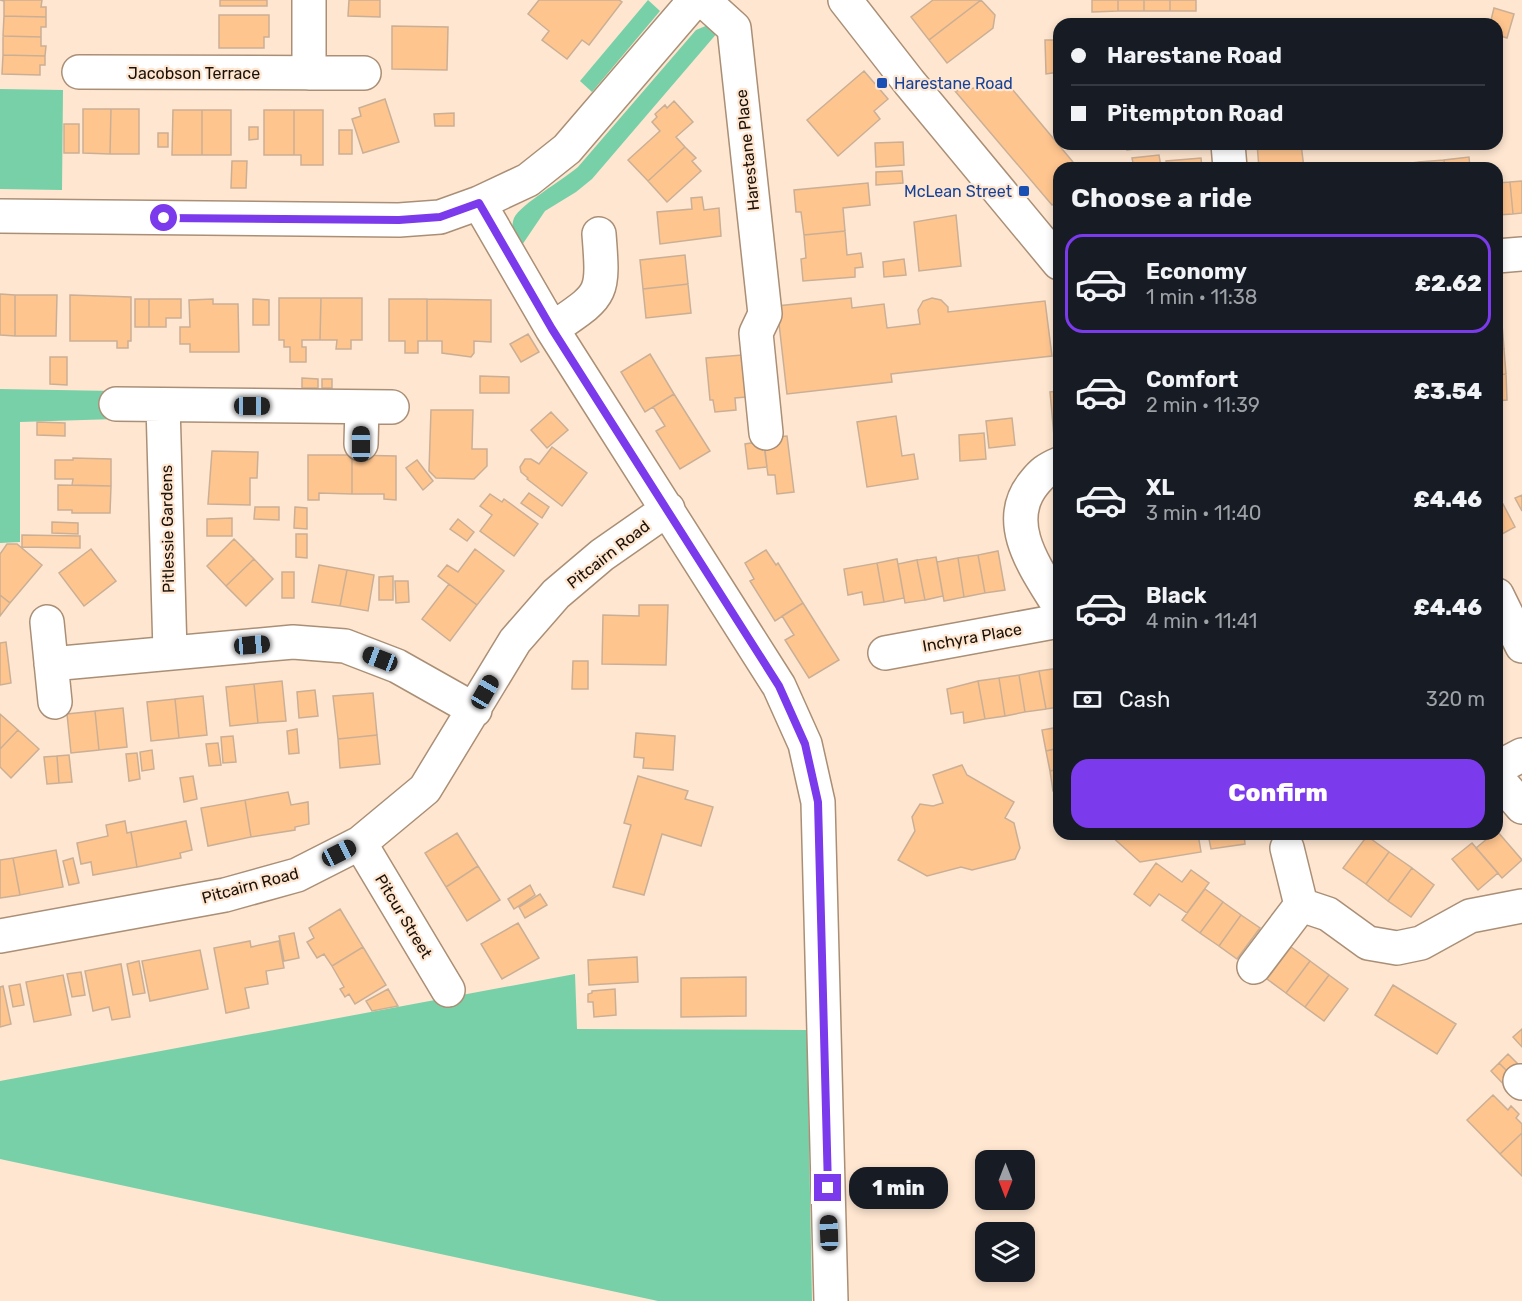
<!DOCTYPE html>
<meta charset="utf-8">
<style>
body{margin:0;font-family:Rubik,sans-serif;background:#242831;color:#f1f3f6;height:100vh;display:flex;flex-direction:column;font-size:22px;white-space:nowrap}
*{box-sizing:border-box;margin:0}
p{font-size:20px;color:#9ea1a6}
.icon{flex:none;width:33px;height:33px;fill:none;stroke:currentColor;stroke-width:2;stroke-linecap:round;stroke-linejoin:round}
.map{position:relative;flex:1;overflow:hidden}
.panel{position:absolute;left:1053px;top:162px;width:450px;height:678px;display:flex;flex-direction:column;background:#171b24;border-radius:18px;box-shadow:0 3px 9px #0003}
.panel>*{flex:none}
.top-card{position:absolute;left:1053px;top:18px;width:450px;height:132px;border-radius:18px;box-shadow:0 3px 9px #0003;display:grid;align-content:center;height:132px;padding:0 18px;background:#171b24}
.needle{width:39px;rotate:180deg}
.buttons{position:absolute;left:975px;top:1150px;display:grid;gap:12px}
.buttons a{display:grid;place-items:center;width:60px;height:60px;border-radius:12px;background:#171b24;box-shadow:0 3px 9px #0003;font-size:30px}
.end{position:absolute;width:27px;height:27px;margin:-14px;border:8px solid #7c3aed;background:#fff;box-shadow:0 0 0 3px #fff}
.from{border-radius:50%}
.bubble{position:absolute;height:42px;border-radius:18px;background:#171b24;box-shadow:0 3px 9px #0003;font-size:20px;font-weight:800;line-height:42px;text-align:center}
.car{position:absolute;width:18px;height:36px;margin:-18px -9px;border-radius:8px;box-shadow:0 0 4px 2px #0007;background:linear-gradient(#222 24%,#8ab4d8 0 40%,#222 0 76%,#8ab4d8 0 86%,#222 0)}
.top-card b{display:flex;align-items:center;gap:21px;height:57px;font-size:22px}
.top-card b+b{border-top:2px solid #363941}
.top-card i{width:15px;height:15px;background:#f1f3f6}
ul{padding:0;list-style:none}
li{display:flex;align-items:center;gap:18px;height:99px;margin:0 12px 9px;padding:0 6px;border:3px solid transparent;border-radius:18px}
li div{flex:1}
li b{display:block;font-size:22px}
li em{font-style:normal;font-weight:800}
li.active{border-color:#7c3aed}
li>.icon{width:54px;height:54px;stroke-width:1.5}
h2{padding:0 18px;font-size:27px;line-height:72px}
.pay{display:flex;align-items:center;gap:15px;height:66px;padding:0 18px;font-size:22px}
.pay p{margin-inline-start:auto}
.button{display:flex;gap:12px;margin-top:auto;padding:12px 18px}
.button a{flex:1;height:69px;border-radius:18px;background:#7c3aed;color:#fff;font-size:24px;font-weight:800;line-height:69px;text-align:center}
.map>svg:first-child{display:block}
.green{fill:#77d0a8}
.building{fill:#ffc58f;stroke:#cbaf95;stroke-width:1.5}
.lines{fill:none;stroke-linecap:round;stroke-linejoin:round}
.minor-casing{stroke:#aa8f76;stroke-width:36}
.minor{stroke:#fff;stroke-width:33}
.route{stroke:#7c3aed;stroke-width:8}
.transit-dot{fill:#1a4fb4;stroke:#fee6d0;stroke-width:2}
.labels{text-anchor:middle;stroke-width:4.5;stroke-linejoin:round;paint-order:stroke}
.street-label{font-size:16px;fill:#1b1108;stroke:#fee6d0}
.transit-label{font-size:16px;fill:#164399;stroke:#fee6d0;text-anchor:start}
</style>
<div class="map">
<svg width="1522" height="1301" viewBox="0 0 1522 1301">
<rect width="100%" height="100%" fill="#fee6d0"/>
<path class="green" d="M648,0L660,11L592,92L580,81Z
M708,25L718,32L592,179L576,192L545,211L518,251C514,241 510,229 514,218C521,204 563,180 578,167L696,30Z
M0,89L63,90L62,190L0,189Z
M0,389L114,391L115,419L20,422V542L0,543Z
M575,974L577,1029L807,1030L812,1301H658L0,1159V1081Z"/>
<path class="building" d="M0,0H42L41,7H46V17L4,16V1Z
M220,0H267V6H220Z
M349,0H380V17L348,16Z
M539,0H619L622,2L589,45L582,40L567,59L542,40L549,31L528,14Z
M933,0H981L929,40L911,17Z
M981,0L995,15L993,28L947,63L929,40Z
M1092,0H1118V11L1092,12Z
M1118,0H1144V11H1118Z
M1144,0H1170V11H1144Z
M1170,0H1196V11H1170Z
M1494,8L1514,14L1507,38L1497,35V24H1490Z
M219,15H269V37H264V48H219Z
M4,16L46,17V27H41V37L3,36Z
M392,26L448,27L447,70L392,69Z
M3,36L41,37V46H46L45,56L3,55Z
M1045,40H1059V72L1046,74Z
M3,55L45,56V65H40V75L2,74Z
M864,71L888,99L874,111L880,119L838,156L807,120Z
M1007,83L1078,168H1059V200L1052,205L955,91Z
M385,99L399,142L363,153L352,119L361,116L359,108Z
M674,101L693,122L676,137L685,147L648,181L628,160L660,131L652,122L657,117L655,114L665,105L667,108Z
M83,109H111L110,154L83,153Z
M111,109H139V154H110Z
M173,110H202V155H172Z
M202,110H231V155H202Z
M264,110H294V155H264Z
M294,110H323V165H301V155H294Z
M454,113V126H435L434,114Z
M64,124H79V153H64Z
M249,127H258V139L249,140Z
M339,130H352V154H339Z
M158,133H168V147H158Z
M903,142L904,165L876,167L875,143Z
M1126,144H1171V145L1127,150Z
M1257,144H1301L1304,168H1259Z
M685,147L696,158L692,161L701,171L667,202L648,181Z
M1159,155L1161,167L1134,168L1132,158Z
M1469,157L1470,168H1445L1444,160Z
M1201,158L1202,168H1167L1166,161Z
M1444,160L1445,168H1420L1419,162Z
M232,161H247L246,188H231Z
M1419,162L1420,168H1394V165Z
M1394,165V168H1369V167Z
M902,171L903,183L876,185V172Z
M1522,181V213L1513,214L1510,182Z
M1510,182L1513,214L1497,215V183Z
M868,183L870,205L843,208L845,231L804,235L801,212H796L794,190Z
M702,197L704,210L719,208L721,236L660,244L657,212L692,209L691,198Z
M956,215L961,266L919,271L914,222Z
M845,231L847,255L861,253L863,267L855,268V277L803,281L801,259L806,258L804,235Z
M685,255L688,284L643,289L640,260Z
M904,259L906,275L884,277L883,262Z
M688,284L691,313L646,318L643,289Z
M0,294L15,295V336L0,335Z
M15,295H57L56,336H15Z
M70,295L131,297V341H128V348H117V341H70Z
M279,298H321L320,340H302V347H306V362H290V347H284V340H279Z
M321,298H362V340H351V349H336L337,340H320Z
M851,298L852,308L884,304L887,328L920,324L918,310L923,301L932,298L941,300L948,307V312L1045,301L1052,356L891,374L892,382L787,394L777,306Z
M135,299H149V327H135Z
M149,299H181V318H166V327H149Z
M213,299V304H238L239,352H190V344H180V327H190L189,300Z
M253,299L269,300V325H253Z
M389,299H427V341H418V353H405V341H389Z
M427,299L491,300V342L474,341V353L471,357L442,353V341H427Z
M1497,299H1500L1502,324H1497Z
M1497,324H1502L1504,349L1497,350Z
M528,334L539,352L521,362L510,344Z
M1504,349L1506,374L1497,375V350Z
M650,354L674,394L645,412L621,372Z
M742,355L746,397L735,398L736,410L715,412L713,400H710L706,358Z
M50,357H67V385L50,384Z
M1506,374L1507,400L1497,401V375Z
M480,376L509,377V393H480Z
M302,378L318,379V388H302Z
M322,379H332V388H322Z
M1059,391V435L1054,436L1050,392Z
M674,394L710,451L680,469L656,431L665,426L653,407Z
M431,410H473L472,449H487V466L474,479L436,478L429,471Z
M551,412L568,430L547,448L531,430Z
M896,416L902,456L914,454L918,479L867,487L857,422Z
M1012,418L1015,445L989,448L986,421Z
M37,422L65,423V436L37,435Z
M984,433L986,459L960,461L959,435Z
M787,436L794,492L777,494L775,475H768L763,438Z
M764,441L767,467L748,469L745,444Z
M552,447L587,473L562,506L527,479L528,478L521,472L520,467L525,459H531L539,464Z
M212,451L258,452L257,478H250V505L208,504Z
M308,455H352V494L319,493V500H308Z
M352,455L396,456V500L384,499V494H352Z
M73,458L111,459V486L72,485L73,479H55V460H73Z
M417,460L433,481L423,490L406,468Z
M58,485L111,486L110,513H72V510H58Z
M529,493L549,507L542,518L521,503Z
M490,494L502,502L504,499L538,524L514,556L480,531L492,515L480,506Z
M1522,495V511L1515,498Z
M1503,504L1515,527L1500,535L1502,539L1497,541V507Z
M255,507H279V520L254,519Z
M295,507L307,508V529L294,528Z
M232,518V536H207V519Z
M458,519L474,532L467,541L450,529Z
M52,522L78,523V534L52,533Z
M296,534H307V558L296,557Z
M22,535L80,536V548L22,547Z
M234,539L254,559L226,586L207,566Z
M7,544H17L42,565L10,603L0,595V554Z
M91,549L116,581L84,606L59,573Z
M475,549L504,571L477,605L438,576L447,565L458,572Z
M766,550L776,565L778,563L803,603L775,621L750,581L754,579L745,563Z
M998,551L1005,590L985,593L978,555Z
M978,555L985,593L964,597L958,558Z
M936,557L943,596L925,600L917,560Z
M958,558L964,597L944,601L937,562Z
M254,559L273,579L246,606L226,586Z
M897,559L904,598L884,602L877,563Z
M917,560L925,600L905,603L898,564Z
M877,563L884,602L864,605L862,592L848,595L844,569Z
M319,565L347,570L340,606L312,602Z
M347,570L374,575L368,611L340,606Z
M282,572H294V598H282Z
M393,576V600H379V577Z
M395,581H408L409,602L396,603Z
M449,584L477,605L450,641L422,619Z
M0,595L10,603L0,616Z
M803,603L839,660L809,678L785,640L794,635L782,616Z
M639,605H668L666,665L602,664L603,615L639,616Z
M6,642L11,683L0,685V643Z
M573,661H588V689H572Z
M1059,668V707L1046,709L1039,671Z
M1039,671L1046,709L1025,712L1019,675Z
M1019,675L1025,712L1005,716L999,678Z
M999,678L1005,716L985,719L978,681Z
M282,681L286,721L258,723L254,684Z
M978,681L985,719L964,723L963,712L951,714L947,689Z
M254,684L258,723L230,726L226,687Z
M315,690L318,716L299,718L297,692Z
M373,693L377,735L338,739L333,696Z
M203,696L207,735L179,738L175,699Z
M175,699L179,738L151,741L147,702Z
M123,708L127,747L99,750L95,711Z
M95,711L99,750L71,753L67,714Z
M0,714L18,730L0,749Z
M1059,727V748L1046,751L1042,730Z
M297,729L299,753L289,754L287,731Z
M18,730L39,749L11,778L0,767V749Z
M636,733L675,736L673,770L643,768L644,758L634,757Z
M377,735L380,764L340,768L338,739Z
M233,736L236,762L223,763L221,737Z
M218,743L221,765L209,766L206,744Z
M1059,748V769L1050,771L1046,751Z
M152,750L154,769L142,771L140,752Z
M137,753L140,779L129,781L126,754Z
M69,755L72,782L59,783L57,756Z
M57,756L59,783L47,784L44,757Z
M962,765L967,775L1014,802L1005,818L1014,823L1020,848L1015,859L972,870L961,867L927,876L898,860L915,831L912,817L920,804L933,806L943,803L933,775Z
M1059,769V790L1053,791L1050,771Z
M193,776L197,799L184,802L180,778Z
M638,776L688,791L685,799L713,807L701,846L662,834L644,895L613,887L631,825L624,823Z
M288,792L291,805L308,802L309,824L295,827V830L251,837L245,800Z
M245,800L251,837L208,846L201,808Z
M125,821L127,833L131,832L137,867L93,875L91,862L81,864L77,843L108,836L106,825Z
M186,821L192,850L180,853L181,858L137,867L131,832Z
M1497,831L1522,860L1502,878L1476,848L1493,834H1497Z
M457,833L478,866L446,887L425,853Z
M1109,834H1198L1201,852L1140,862Z
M1208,834H1244L1245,844L1211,849Z
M1367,836L1389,852L1366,884L1343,868Z
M1472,843L1498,873L1478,890L1452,859Z
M56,850L63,887L20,895L13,858Z
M1389,852L1412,868L1388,901L1366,884Z
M13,858L20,895L0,898V860Z
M73,858L79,883L69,885L63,861Z
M1156,863L1182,882L1191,870L1209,883L1187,913L1159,894L1150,906L1134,894Z
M478,866L500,900L467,921L446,887Z
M1412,868L1434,885L1411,917L1388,901Z
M530,885L535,895L514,909L508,899Z
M1205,889L1223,902L1200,933L1182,920Z
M540,894L547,905L525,918L519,907Z
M1223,902L1241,915L1219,946L1200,933Z
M340,909L363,947L332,966L324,954L317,958L307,942L314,938L309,928Z
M1241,915L1260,928L1237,959L1219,946Z
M518,923L539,958L502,979L481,944Z
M294,933L299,958L284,961L279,936Z
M250,941L251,947L279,941L284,968L266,971L268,984L245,988L249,1008L226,1013L214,948Z
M363,947L386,985L355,1004L349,994L345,997L340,989L344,987L332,966Z
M1291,947L1310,961L1286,993L1267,979Z
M200,950L208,989L150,1001L142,961Z
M637,957L638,982L589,985L588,960Z
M139,961L145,993L133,995L127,964Z
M1310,961L1329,975L1305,1007L1286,993Z
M121,964L130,1017L112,1020L109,1007L93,1011L85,971Z
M81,972L85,995L72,997L67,974Z
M63,975L71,1015L34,1022L26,982Z
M1329,975L1348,989L1324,1021L1305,1007Z
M746,977V1016L681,1017V978Z
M20,984L24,1005L13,1007L9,986Z
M1393,985L1456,1024L1437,1054L1375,1015Z
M3,986L11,1024L0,1027V987Z
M388,989L398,1006L372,1011L366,1001Z
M615,989L616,1015L594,1017L593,1002H588V994L592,993V991Z
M1522,1029V1047L1513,1037Z
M1508,1054L1522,1068L1515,1079L1499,1063Z
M1499,1063L1515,1079L1507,1088L1491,1071Z
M1493,1095L1508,1110L1511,1106L1519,1114L1516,1118L1522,1124V1133L1500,1154L1467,1120Z
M1522,1133V1176L1500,1154Z"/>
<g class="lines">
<defs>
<path id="minor" d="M309,0V73
M703,0L734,28L765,314L756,333L766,433
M845,0L909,82L1059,263
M79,72L364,73
M1228,144L1230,168
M479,203L552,329L779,686L805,744L818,802L831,1301
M0,216L399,220L440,217L479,203L528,180L567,149L695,0
M1497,256L1522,254
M552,329C603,294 604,297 599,234
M116,404L392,407
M163,405L170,652
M361,444L362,407
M1059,464C1047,469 1042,473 1034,483C1001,523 1037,570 1059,606
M1497,595L1522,646
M47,622L55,702
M885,653L1059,621
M51,664L293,642L345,646L397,666L475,710
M1497,768L1522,755
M1497,778L1522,807
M360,843L448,990
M1287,848L1301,905L1328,914L1368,943L1397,948L1421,943L1470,916L1522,906
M0,936L225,895L297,875L360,843L425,789L515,641L556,594L602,555L668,509
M1254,967L1301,905
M1520,1081L1522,1083"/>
</defs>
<use href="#minor" class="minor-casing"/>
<use href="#minor" class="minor"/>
</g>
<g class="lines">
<path class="route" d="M164,218L399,220L440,217L479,203L552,329L779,686L805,744L818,802L828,1188"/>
</g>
<g class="transit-dot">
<rect x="876" y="77" width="12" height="12" rx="3"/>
<rect x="1018" y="185" width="12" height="12" rx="3"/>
</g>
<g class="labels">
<g class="street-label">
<text x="194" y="79">Jacobson Terrace</text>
<text transform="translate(747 150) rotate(-96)" y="6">Harestane Place</text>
<text transform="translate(167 529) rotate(-91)" y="6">Pitlessie Gardens</text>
<text transform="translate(608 554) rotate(-38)" y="6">Pitcairn Road</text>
<text transform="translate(972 637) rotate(-10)" y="6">Inchyra Place</text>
<text transform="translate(250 885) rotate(-15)" y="6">Pitcairn Road</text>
<text transform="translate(404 916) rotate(59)" y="6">Pitcur Street</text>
</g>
<g class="transit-label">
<text x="894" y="89">Harestane Road</text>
<text x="1012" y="197" text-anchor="end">McLean Street</text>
</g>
</g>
</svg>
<div class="buttons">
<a><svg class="needle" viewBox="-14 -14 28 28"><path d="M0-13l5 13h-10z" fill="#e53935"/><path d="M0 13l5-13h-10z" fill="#9ea1a6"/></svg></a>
<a><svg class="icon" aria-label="layers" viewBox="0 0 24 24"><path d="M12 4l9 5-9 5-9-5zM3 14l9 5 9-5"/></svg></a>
</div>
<i class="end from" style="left:164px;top:218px"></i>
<i class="end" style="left:828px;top:1188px"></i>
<div class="bubble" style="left:849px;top:1167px;width:99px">1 min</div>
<i class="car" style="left:252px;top:406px;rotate:90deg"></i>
<i class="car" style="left:361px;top:444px;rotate:0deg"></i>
<i class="car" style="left:252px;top:645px;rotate:85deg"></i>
<i class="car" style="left:380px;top:659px;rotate:291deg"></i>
<i class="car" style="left:485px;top:692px;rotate:30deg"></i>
<i class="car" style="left:339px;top:853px;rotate:63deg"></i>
<i class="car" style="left:829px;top:1233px;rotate:358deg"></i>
<div class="top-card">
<b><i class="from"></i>Harestane Road</b>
<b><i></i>Pitempton Road</b>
</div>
<section class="panel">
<h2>Choose a ride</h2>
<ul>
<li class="active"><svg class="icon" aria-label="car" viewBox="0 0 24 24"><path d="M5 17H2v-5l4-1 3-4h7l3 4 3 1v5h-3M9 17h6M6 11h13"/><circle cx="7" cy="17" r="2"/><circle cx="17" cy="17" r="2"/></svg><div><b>Economy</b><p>1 min · 11:38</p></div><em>£2.62</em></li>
<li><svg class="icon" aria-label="car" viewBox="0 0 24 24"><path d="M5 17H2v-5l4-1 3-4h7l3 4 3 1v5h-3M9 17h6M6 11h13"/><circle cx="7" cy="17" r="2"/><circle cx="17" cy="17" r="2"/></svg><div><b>Comfort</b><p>2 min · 11:39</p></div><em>£3.54</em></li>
<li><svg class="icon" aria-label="car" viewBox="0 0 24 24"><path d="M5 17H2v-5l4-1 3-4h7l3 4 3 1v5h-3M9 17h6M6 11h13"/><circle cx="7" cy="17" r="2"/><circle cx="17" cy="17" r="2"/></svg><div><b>XL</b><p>3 min · 11:40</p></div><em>£4.46</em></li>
<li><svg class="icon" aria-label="car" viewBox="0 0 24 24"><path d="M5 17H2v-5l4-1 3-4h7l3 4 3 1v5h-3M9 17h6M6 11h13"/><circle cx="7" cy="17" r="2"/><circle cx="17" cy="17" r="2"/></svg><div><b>Black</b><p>4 min · 11:41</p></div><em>£4.46</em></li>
</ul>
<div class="pay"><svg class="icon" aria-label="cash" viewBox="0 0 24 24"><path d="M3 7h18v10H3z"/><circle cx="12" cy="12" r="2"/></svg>Cash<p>320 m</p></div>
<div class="button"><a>Confirm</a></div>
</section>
</div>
